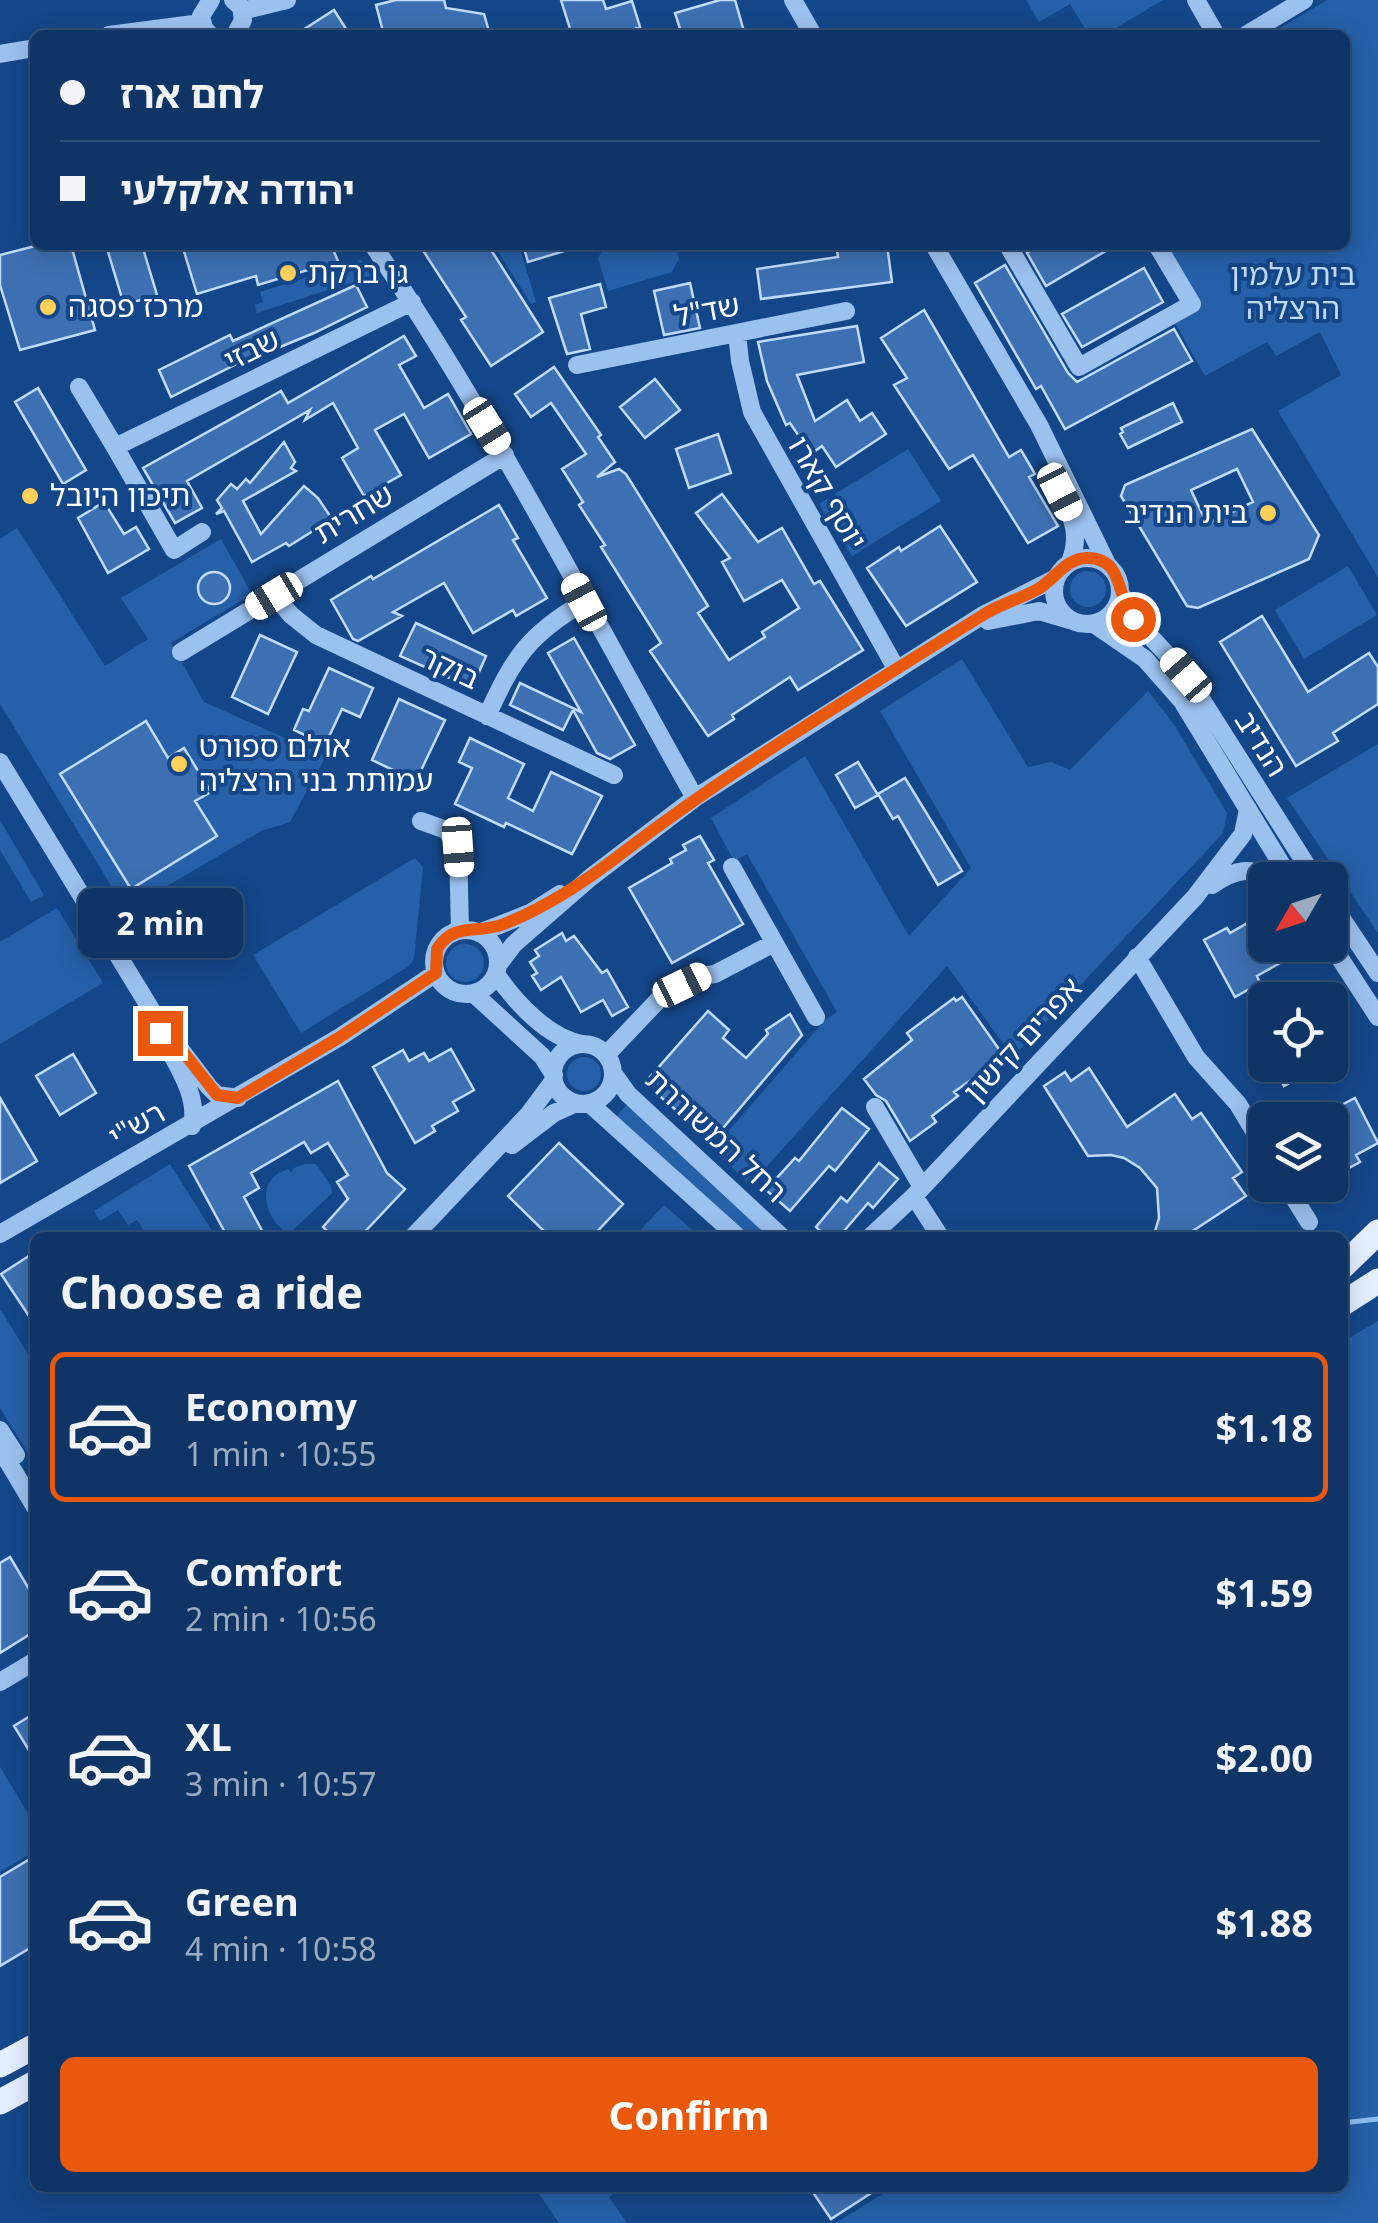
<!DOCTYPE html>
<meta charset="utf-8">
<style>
body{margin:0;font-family:"Noto Sans","Noto Sans Hebrew",sans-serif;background:#183d6d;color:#f1f3f6;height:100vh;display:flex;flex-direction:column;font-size:38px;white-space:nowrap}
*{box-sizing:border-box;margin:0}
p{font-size:32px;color:#9babc0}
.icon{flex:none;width:55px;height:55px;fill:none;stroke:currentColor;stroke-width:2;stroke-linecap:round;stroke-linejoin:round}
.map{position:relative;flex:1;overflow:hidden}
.sheet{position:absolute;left:30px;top:1232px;width:1318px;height:960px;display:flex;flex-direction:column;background:#0f3567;border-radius:15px;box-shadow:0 5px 25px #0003,0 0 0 2px #2f507b}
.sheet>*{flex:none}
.hud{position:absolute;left:30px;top:30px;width:1320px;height:220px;border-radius:15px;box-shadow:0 5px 25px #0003,0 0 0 2px #2f507b;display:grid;align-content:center;height:220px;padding:0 30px;background:#0f3567}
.needle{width:65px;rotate:231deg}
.buttons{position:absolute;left:1248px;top:862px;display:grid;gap:20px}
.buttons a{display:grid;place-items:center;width:100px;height:100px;border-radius:15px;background:#0f3567;box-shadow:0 5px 25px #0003,0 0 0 2px #2f507b;font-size:50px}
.end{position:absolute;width:45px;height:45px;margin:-22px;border:12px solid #ea580c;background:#fff;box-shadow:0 0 0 5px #fff}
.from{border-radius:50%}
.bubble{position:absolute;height:70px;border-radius:15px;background:#0f3567;box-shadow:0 5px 25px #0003,0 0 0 2px #2f507b;font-size:32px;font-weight:700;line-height:70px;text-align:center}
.car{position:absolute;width:30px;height:60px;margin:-30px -15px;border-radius:12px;box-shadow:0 0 8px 2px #0007;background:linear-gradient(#fff 24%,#345 0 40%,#fff 0 76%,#345 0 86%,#fff 0)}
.hud b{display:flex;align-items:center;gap:35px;height:95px;font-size:38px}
.hud b+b{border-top:2px solid #2f507b}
.hud i{width:25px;height:25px;background:#f1f3f6}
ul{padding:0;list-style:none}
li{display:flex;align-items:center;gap:30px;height:150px;margin:0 20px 15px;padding:0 10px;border:5px solid transparent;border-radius:15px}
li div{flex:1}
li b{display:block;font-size:38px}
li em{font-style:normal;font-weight:700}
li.on{border-color:#ea580c}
li>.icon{width:90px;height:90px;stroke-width:1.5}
h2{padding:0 30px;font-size:45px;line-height:120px}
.primary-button{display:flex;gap:20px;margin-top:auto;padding:20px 30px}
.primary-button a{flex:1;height:115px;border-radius:15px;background:#ea580c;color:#fff;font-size:40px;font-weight:700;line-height:115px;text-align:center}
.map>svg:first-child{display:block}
.green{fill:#2660a8}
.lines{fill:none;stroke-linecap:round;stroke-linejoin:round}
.stream{stroke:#8dbcf2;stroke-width:5}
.building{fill:#3d70b2;stroke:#c1dbfb;stroke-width:2.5;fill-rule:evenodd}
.minor{stroke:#9bc1ef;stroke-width:18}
.major{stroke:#e3eeff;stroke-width:25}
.route{stroke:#ea580c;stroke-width:12}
.poi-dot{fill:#ffd059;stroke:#144789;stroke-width:4}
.labels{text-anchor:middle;stroke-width:8;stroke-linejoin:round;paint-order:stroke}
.poi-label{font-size:30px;fill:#fff;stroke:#144789;text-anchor:start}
.park-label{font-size:30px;fill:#c1dbfb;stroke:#144789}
.street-label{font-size:30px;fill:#fff;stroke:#144789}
</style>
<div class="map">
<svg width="1378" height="2223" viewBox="0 0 1378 2223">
<rect width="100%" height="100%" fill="#144789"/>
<path class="green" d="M1026,0H1163L1104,35H1089L1070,4L1039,22Z
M1327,0H1378V577L1278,411L1341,375L1320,332L1276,356L1267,342L1205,376L1175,323L1200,308L1164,245H1345V35H1269Z
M494,245H519L536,302L531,304Z
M605,245H675L679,259L672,272L608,291L598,258Z
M361,260L371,276L257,313L255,305L263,302L260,292Z
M908,449L941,501L852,556L819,504Z
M17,528L105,666L148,639L121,598L221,539L252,594L171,643L204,702L326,756L290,822L261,831L126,910L0,704V539Z
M1348,566L1377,615L1304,659L1275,610Z
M1070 589a18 18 0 1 1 36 0a18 18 0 1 1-36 0Z
M962,659L1028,767L1051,762L1070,770L1148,691L1173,723L1227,813L1223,833L1013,1057L947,966L750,1185L713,1149L825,1020L837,1012L747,854L734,861L711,818L805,756L909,936L971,868L880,711Z
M1378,744V933L1287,798Z
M0,820L44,895L31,902L0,850Z
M415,858L423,867L414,959L409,966L301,1033L253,955Z
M57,908L103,983L0,1044V942Z
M446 963a19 19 0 1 1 38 0a19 19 0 1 1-38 0Z
M567 1074a17 17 0 1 1 34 0a17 17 0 1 1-34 0Z
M628,1103L776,1237H748L616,1117Z
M170,1164L216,1237H148L137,1220L128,1225L118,1210L100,1221L94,1211Z
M305,1164H316L330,1184L332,1193L289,1234C263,1219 254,1178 289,1169L291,1173L294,1168Z
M664,1205L700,1237H634Z
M0,1309L35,1365V1464L0,1408Z
M1378,1321V2223H836L892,2188H1342V1342Z
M0,1767L35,1825V1851L0,1872Z
M535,2188H622L609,2197L627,2223H559Z"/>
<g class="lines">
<path class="stream" d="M1342,2123L1378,2119"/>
</g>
<path class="building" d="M396,0H444L446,8L484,14L490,35H384L376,5Z
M561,0H603L606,9L632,1L640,27L617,35H572Z
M720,0H735L745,35H682L675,13Z
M334,10L350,35H295Z
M39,245H71L95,330L20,350L0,285V255Z
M106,245H142L157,295L124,305Z
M182,245H331L338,261L258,285L256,276L197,294Z
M439,245H488L543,332L491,366L461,320L466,317L424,252Z
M523,245H570L571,249L528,262Z
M887,245L892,282L761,299L757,269L838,257L837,250Z
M1039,245H1116L1046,286L1027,253Z
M1005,265L1068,373L1077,382L1174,329L1192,361L1065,429L1041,386L1036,389L975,283Z
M1144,268L1163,302L1082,347L1062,314Z
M690,283L700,328L664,335L654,291Z
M600,284L606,307L581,314L590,349L567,354L549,298Z
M356,285L367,307L314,333L263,354L262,351L171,397L159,370L230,335L233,341Z
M924,310L1009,457L1021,450L1035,474L1029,477L1058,526L1028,543L973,455L949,469L894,385L907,378L881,338Z
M857,326L864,362L797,375L815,421L847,400L860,421L872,413L886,434L836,467L822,446L811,454L790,423L786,425L767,381L758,342Z
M404,336L416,356L399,365L424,408L448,394L471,434L429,458L404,414L375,430L401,475L364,496L342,458L358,448L333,403L305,420L310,410L187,481L202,508L175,523L143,468L281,391L288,403Z
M554,367L601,435L598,437L615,462L597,477L619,469L626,474L708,606L698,613L729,660L765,637L762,632L799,608L782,580L744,601L722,562L730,558L696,513L722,494L758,542L782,528L814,584L820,581L863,650L798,690L790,677L732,715L734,719L708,736L650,651L661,643L601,547L605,545L579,505L583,502L562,469L586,454L551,403L531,417L515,394Z
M655,379L680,410L645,438L620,407Z
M38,388L86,470L63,484L15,402Z
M1173,403L1182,422L1128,448L1120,434L1123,432L1121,428Z
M1252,429L1319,535L1309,559L1198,608L1187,606L1121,496L1125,485ZM1237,469L1253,502L1207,524L1191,490Z
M718,434L731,473L689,488L676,449Z
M284,442L295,462L291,468L296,471L243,501L261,534L304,486L318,498L332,519L289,546L286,543L252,562L224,511L216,514L222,508L217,500L231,484L237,489L246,479L250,483Z
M104,502L124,534L136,527L149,549L108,573L78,518Z
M499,505L518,538L513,540L547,598L516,616L513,610L473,633L444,583L393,612L402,616L358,641L353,639L331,600L371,576L373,579Z
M940,526L977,582L906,626L867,568L899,547L901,551Z
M198 588a16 16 0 1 1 32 0a16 16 0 1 1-32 0Z
M1262,616L1308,692L1369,653L1378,667V704L1333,733L1338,741L1296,766L1220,642Z
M416,623L486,656L472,688L400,656Z
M260,635L297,652L268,714L232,697Z
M574,638L635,745L610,759L597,753L573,710L563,730L510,705L520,683L581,712L548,653Z
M329,668L373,688L360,717L342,709L325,745L294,730L303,709L309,711Z
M399,699L445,720L416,781L372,760Z
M146,721L168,758L184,748L211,792L195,801L217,836L131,889L60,774Z
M470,738L524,764L508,798L533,811L551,772L602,796L572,854L506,823L504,827L455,804L472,768L459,762Z
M858,762L878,795L855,808L836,775Z
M905,778L962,871L938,885L898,816L893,819L878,794Z
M700,836L714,860L708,863L743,924L672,963L629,888L672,863L670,859L686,850L683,845Z
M1256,918L1265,935V945H1270L1280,963L1257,976L1260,983L1235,997L1204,940L1227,928L1230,933Z
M562,933L566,941L574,936L602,973L607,970L628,1007L612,1016L603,1000L581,1012L561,977L541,990L532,976L537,973L530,962L539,956L535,950Z
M962,997L1001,1052L988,1062L991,1066L954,1092L958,1096L932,1116L936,1122L910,1141L886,1101L876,1095L864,1079L912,1040L907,1033L954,998L956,1001Z
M708,1011L729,1030L723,1038L746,1058L768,1034L766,1030L790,1014L802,1035L712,1141L655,1092L660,1086L650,1077Z
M451,1049L474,1090L453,1102L458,1111L432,1126L435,1131L415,1143L373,1067L403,1050L409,1061L424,1053L429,1061Z
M73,1054L96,1093L60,1115L36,1076Z
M1273,1065H1322L1284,1086Z
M1089,1068L1127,1127L1175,1094L1192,1119L1201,1113L1242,1172L1233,1178L1246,1196L1182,1238H1153L1159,1218L1157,1188L1140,1168L1124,1158L1111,1155L1088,1156L1044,1086L1065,1072L1071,1081Z
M338,1081L387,1173L405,1189L359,1238H334L323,1227L348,1199L337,1182L348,1175L328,1143L311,1153L304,1142L251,1173L259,1188L244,1197L266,1238H228L189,1166Z
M0,1098L37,1161L0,1183Z
M1355,1098L1378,1143L1356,1155L1360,1162L1334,1176L1330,1168V1111Z
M842,1108L869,1129L835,1171L829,1166L790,1211L766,1190L795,1158L799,1161Z
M559,1143L623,1204L591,1238H551L508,1196Z
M879,1163L898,1179L873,1208L868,1203L838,1238H827L816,1227L841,1197L847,1202Z
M35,1252V1325L1,1274Z
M10,1557L35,1599V1631L0,1653V1563Z
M35,1713V1760L14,1726Z
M35,1856V1945L0,1966V1877Z
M810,2188H879L831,2219Z"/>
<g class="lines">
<path class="minor" d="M233,0L241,7L243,20L235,35
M793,0L813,35
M1196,0L1216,35
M242,11L287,0
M109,35L201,23
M210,35L204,28L201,16L211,0
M1246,35L1304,0
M0,54L35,48
M373,245C493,421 590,612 695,798
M934,245L1039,425L1107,564
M1017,245L1010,249L1079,367L1192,304L1157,245
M737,333L740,361L752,412L897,670
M577,365L846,311
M79,387L115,447
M1062,497C1074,519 1080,538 1070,562
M202,532L174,550L115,447L412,302
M1054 591a33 33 0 1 1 66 0a33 33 0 1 1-66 0Z
M1121,594L1125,609L1186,675L1316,880
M274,595L291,615L316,635L614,775
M988,621L1039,611L1070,620
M1094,624L1145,659L1182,701L1291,880
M181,652L505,455
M487,716C514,657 528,635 584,602
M0,762L155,1016L209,1087L217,1095L238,1098
M421,821L446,830L458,847L460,931
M732,867L816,1017
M1212,885C1235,869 1250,866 1276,880
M1330,901L1378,973
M434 962a32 32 0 1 1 64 0a32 32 0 1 1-64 0Z
M479,933L530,913L560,894
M1330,943L1378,1017
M1137,957L1196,1057L1238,1104L1265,1149
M498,965L514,944L591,877L695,798L983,615L1056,578
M496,974C515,1002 548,1038 582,1044
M473,993L542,1056L554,1075
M164,1040C177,1066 199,1096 192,1126
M553 1074a30 30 0 1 1 60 0a30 30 0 1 1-60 0Z
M606,1055L664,994L700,976L715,974L774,943
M613,1073L628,1094L783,1238
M589,1103L739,1238
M875,1107L922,1187
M512,1145L554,1113L576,1103
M1286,1185L1309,1222
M914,1196L941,1238
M0,1234L340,1037L436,973
M412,1238L528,1115L554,1080
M869,1238L914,1196L1195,897L1243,834L1248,809
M0,1430L16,1455
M0,1448L35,1507
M0,1682L35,1661"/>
<path class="major" d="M1343,1266L1378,1232
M1342,1304L1378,1281
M0,2065L35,2046
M0,2102L35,2083"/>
</g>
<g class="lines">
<path class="route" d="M160,1033L155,1016L217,1095L238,1098L340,1037L436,973L437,949C455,921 476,935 504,924C545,908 586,881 621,854C736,766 860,692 983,615C1000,604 1020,599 1038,589C1055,579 1067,557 1088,558C1124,558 1117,599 1133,619"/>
</g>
<g class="poi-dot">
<circle cx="288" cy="273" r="10"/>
<circle cx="48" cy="307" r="10"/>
<circle cx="30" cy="496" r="10"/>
<circle cx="1268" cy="513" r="10"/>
<circle cx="179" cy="764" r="10"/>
</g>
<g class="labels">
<g class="poi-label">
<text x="308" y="283">גן ברקת</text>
<text x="68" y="317">מרכז פסגה</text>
<text x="50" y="506">תיכון היובל</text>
<text x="1248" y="523" text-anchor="end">בית הנדיב</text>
<text x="199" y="757">אולם ספורט<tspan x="199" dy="34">עמותת בני הרצליה</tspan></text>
</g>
<g class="park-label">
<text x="1293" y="285">בית עלמין<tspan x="1293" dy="34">הרצליה</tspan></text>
</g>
<g class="street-label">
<text transform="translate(707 311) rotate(-11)" y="10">שד"ל</text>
<text transform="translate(252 350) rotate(-26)" y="10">שבזי</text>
<text transform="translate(827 493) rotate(60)" y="10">יוסף קארו</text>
<text transform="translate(354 514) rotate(-31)" y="10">שחרית</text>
<text transform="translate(450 668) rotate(25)" y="10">בוקר</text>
<text transform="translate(1261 744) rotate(58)" y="10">הנדיב</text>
<text transform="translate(1023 1040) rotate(-47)" y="10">אפרים קישון</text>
<text transform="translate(137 1125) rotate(-30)" y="10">רש"י</text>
<text transform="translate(716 1136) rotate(43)" y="10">רחל המשוררת</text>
</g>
</g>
</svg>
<div class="buttons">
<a><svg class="needle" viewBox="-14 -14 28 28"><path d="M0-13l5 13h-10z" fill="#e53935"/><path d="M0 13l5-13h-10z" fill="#9babc0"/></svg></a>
<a><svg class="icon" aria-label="locate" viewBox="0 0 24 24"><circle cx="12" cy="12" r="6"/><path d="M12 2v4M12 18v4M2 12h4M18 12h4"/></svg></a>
<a><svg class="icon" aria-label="layers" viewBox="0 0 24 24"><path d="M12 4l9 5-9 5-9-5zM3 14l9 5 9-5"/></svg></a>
</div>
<i class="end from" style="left:1133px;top:619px"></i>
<i class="end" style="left:160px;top:1033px"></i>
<div class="bubble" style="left:78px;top:888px;width:165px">2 min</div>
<i class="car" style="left:487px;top:426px;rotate:148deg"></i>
<i class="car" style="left:1060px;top:492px;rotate:153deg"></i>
<i class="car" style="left:274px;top:596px;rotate:239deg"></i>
<i class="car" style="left:584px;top:602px;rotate:332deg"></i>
<i class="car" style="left:1186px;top:675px;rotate:319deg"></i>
<i class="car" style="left:458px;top:847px;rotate:176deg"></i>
<i class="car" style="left:682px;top:985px;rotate:64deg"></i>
<div class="hud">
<b><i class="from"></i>לחם ארז</b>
<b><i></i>יהודה אלקלעי</b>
</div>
<section class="sheet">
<h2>Choose a ride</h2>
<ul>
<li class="on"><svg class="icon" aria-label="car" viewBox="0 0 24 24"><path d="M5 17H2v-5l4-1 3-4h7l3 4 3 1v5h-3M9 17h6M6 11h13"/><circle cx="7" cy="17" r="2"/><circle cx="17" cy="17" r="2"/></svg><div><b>Economy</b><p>1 min · 10:55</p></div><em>$1.18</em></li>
<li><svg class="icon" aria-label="car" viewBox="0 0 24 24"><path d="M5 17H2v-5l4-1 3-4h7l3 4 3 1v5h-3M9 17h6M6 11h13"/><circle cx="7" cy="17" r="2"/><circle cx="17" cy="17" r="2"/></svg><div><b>Comfort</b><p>2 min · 10:56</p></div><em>$1.59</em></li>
<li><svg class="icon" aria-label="car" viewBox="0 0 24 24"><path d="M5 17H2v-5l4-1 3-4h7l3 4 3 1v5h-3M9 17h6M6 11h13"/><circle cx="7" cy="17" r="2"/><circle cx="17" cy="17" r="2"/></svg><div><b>XL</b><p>3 min · 10:57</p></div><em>$2.00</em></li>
<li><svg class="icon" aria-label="car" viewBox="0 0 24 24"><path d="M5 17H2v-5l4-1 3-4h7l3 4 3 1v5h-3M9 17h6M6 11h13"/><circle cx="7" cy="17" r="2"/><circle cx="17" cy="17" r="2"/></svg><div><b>Green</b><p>4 min · 10:58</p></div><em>$1.88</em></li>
</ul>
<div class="primary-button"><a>Confirm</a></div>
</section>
</div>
